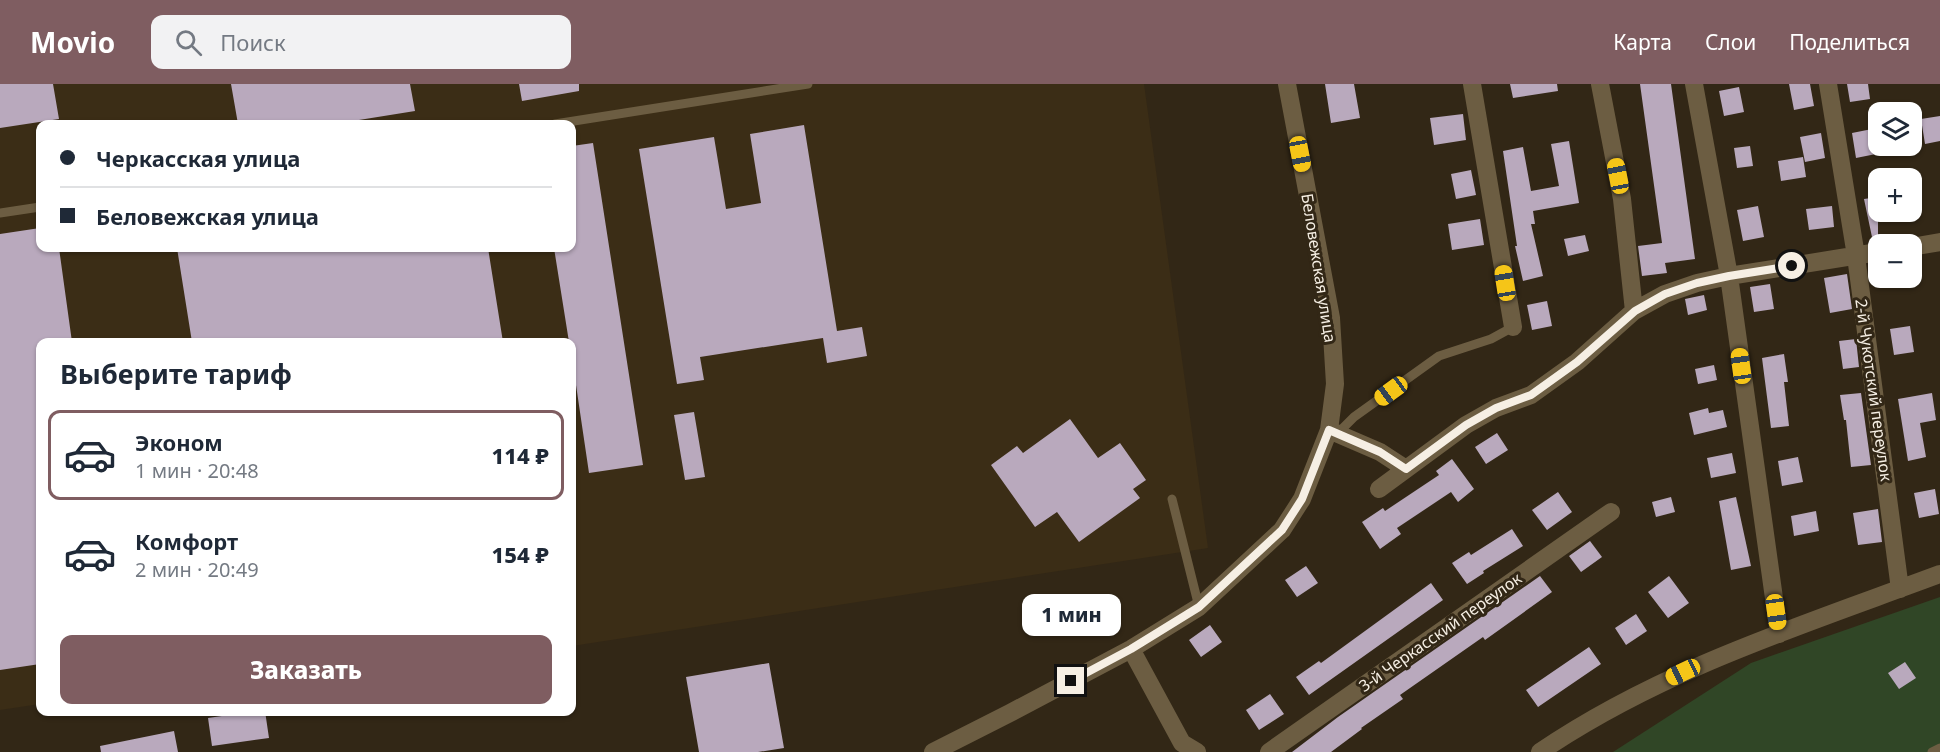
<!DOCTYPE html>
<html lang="ru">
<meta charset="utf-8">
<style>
body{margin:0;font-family:"Noto Sans",sans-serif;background:#f2f2f3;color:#1f2937;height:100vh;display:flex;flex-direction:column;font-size:22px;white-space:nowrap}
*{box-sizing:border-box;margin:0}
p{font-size:20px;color:#747a83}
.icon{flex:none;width:33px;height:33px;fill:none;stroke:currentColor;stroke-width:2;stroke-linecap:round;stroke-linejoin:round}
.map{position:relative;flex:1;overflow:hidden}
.panel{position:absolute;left:36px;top:254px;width:540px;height:378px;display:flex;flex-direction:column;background:#fff;border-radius:12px;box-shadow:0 2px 4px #0004}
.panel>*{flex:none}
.guide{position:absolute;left:36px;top:36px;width:540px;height:132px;border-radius:12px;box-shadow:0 2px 4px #0004;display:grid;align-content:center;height:132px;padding:0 24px;background:#fff}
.tools{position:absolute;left:1868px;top:18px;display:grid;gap:12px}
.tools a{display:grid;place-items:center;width:54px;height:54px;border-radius:12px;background:#fff;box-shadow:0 2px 4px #0004;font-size:30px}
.end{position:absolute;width:27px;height:27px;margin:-14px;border:8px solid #f6efe4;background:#111;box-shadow:0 0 0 3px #111}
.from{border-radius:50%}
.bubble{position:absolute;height:42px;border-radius:12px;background:#fff;box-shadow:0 2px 4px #0004;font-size:20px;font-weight:800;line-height:42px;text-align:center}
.car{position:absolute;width:18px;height:36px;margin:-18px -9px;border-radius:8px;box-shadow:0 0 4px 2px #0007;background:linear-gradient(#f5c518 24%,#345 0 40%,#f5c518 0 76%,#345 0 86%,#f5c518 0)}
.guide b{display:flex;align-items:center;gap:21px;height:57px;font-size:22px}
.guide b+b{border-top:2px solid #e0e1e3}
.guide i{width:15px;height:15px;background:#1f2937}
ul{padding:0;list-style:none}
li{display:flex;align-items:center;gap:18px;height:90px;margin:0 12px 9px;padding:0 12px;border:3px solid transparent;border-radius:12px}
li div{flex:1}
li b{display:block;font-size:22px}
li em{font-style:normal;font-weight:800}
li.on{border-color:#7f5d61}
li>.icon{width:54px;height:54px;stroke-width:1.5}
h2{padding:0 24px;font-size:27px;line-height:72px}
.cta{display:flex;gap:12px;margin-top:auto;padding:12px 24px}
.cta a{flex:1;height:69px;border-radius:12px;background:#7f5d61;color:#fff;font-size:24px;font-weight:800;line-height:69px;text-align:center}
header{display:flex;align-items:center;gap:36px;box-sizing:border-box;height:84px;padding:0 30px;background:#7f5d61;color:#fff}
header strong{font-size:28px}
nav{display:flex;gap:33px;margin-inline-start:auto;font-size:21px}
.search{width:420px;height:54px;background:#f2f2f3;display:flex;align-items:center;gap:15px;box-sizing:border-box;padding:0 21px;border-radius:12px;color:#747a83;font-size:22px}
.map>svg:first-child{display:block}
.built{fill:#3b2d16;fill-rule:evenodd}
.green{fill:#304626}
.building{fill:#b9a9bd}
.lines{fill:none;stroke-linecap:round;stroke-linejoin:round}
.lane{stroke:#6c5d42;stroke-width:9}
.street{stroke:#6c5d42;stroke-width:18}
.route{stroke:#f6efe4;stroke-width:8}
.labels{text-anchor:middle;stroke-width:6;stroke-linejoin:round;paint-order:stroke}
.street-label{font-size:16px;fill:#f6efe4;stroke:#322716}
</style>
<header>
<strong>Movio</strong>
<div class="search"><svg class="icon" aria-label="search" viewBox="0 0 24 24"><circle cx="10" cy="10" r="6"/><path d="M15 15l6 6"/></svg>Поиск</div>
<nav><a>Карта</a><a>Слои</a><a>Поделиться</a></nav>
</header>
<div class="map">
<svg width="1940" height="668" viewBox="0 0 1940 668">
<rect width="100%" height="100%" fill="#322716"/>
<path class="built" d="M0,0H1144L1208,464L572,562V258H40V620L0,626ZM40,40H572V164H40Z"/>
<path class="green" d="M1940,513V668H1613L1751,579Z"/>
<path class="building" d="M0,0H53L59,35L0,44Z
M231,0H410L415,27L334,40H238Z
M519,0H579V7L522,17Z
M1325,0H1354L1360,34L1331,39Z
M1510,0H1557L1558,7L1513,14Z
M1640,0H1671L1695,175L1665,179L1667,189L1642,192L1638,162L1662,159Z
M1789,0H1810L1814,22L1794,26Z
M1847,0H1868L1870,15L1850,18Z
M1739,3L1744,28L1724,32L1719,7Z
M1463,30L1466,56L1434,61L1430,34Z
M1940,32V57L1925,60L1921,35Z
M804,41L837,247L862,243L867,272L827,279L823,254L700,273L704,296L677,300L639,65L714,53L726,125L761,119L750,50Z
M1872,45L1876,70L1856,74L1852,49Z
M1821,49L1825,74L1805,78L1800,53Z
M1569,57L1579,119L1533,127L1535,140H1531L1543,192L1523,197L1515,162H1517L1503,67L1523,63L1531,107L1559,102L1551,60Z
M593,59L643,381L589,389L572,274V258H569L554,164H572V62Z
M1750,62L1753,82L1737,84L1734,64Z
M1803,73L1806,93L1781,97L1778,77Z
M1471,86L1476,111L1456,115L1451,90Z
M1878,113V152L1872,153L1864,115Z
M1758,122L1764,153L1743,157L1737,126Z
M1832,122L1834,143L1809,146L1806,125Z
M1480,135L1484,161L1452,166L1448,140Z
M40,144V164H59L72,258H40V580L0,586V150Z
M1585,151L1589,167L1568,172L1564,155Z
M177,164H488L503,258H192Z
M1847,190L1852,225L1830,229L1824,194Z
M1770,200L1774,225L1754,228L1750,203Z
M1704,211L1707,226L1688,231L1685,215Z
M1547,217L1552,242L1532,246L1527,221Z
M1910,242L1914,268L1894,271L1890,245Z
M1856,255L1859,283L1843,285L1839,257Z
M1784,270L1788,298H1784L1789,342L1771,344L1762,274Z
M1714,281L1717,296L1698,300L1695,285Z
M1861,309L1871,381L1851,383L1846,336H1844L1840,311Z
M1932,309L1936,336L1920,339L1926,373L1908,377L1898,315Z
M1708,324L1709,329L1723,326L1727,343L1694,351L1689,329Z
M694,328L705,393L685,396L674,331Z
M1070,335L1098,374L1120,359L1146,396L1133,405L1140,414L1079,458L1057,428L1035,443L991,381L1017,362L1023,369Z
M1497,349L1508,366L1486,380L1475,363Z
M1732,369L1736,389L1711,394L1707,374Z
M1798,373L1803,398L1782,402L1778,377Z
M1452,375L1474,405L1458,418L1451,408L1397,444L1401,450L1380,465L1362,438L1383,424L1385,427L1439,391L1436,387Z
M1935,405L1939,430L1919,434L1914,409Z
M1558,408L1572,428L1547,446L1532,426Z
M1671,413L1675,428L1656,433L1652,418Z
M1736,413L1751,482L1731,486L1719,417Z
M1878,425L1882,458L1858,461L1853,429Z
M1816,427L1819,447L1794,452L1791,432Z
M1512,445L1523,462L1483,487L1484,489L1467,500L1452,479L1469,468L1471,471Z
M1590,457L1602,473L1581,488L1569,472Z
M1306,482L1318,499L1297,513L1285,496Z
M1540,492L1552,508L1485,556L1483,553L1400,611L1403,615L1361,644L1362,645L1331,668H1292L1338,633Z
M1669,492L1689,519L1668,534L1648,508Z
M1431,499L1443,516L1309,611L1296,593L1319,577L1321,579Z
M1636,530L1647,547L1626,561L1615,544Z
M1210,541L1222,558L1201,573L1189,556Z
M1589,563L1601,580L1538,623L1526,606Z
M1905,578L1916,594L1899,605L1888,589Z
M769,579L784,664L758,668H699L686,593Z
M1270,610L1284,630L1259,646L1246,626Z
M256,627H265L269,654L212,662L208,634Z
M174,647L178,668H101L100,662Z"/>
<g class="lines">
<path class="lane" d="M555,40L808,0
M0,129L40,123
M1338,349L1354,333L1439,272L1491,255L1513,243
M1172,415L1199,523
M1932,668L1940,664"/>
<path class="street" d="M1472,0L1513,243
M1600,0L1622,115L1634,227
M1694,0L1729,192L1779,550
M1828,0L1856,172L1900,505
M1911,163L1940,158
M1329,346L1380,368L1406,385
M1379,405L1466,341L1496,324L1531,311L1577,278L1634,227L1665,210L1697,199L1729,192L1878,168
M1131,565L1182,659L1197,668
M933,668L1010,629L1131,565L1199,523L1282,446L1302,415L1329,346L1335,300L1331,234L1287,0
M1269,668L1611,428
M1540,668C1662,585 1803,541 1940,490"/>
</g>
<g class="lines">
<path class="route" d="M1071,597L1131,565L1199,523L1282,446L1302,415L1329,346L1380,368L1406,385L1466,341L1496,324L1531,311L1577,278L1635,227L1665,210L1697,199L1729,192L1792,182"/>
</g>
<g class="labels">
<g class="street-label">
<text transform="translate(1319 184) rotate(81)" y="6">Беловежская улица</text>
<text transform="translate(1874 306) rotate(82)" y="6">2-й Чукотский переулок</text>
<text transform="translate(1440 548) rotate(-35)" y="6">3-й Черкасский переулок</text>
</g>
</g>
</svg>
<div class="tools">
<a><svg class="icon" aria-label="layers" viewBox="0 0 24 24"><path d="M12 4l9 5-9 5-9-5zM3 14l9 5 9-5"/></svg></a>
<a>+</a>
<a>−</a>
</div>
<i class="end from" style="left:1792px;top:182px"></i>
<i class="end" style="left:1071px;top:597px"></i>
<div class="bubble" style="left:1022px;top:510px;width:99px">1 мин</div>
<i class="car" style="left:1300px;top:70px;rotate:169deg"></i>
<i class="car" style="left:1618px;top:92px;rotate:349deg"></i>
<i class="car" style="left:1505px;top:199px;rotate:351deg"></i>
<i class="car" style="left:1741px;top:282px;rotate:352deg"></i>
<i class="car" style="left:1391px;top:307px;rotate:234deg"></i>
<i class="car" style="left:1776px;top:528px;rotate:172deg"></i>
<i class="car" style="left:1683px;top:588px;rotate:245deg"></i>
<div class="guide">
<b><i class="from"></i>Черкасская улица</b>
<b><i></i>Беловежская улица</b>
</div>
<section class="panel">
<h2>Выберите тариф</h2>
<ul>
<li class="on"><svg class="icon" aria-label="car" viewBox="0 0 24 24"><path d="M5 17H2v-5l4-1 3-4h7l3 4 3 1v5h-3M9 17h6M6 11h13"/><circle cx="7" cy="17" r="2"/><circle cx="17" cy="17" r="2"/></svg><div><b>Эконом</b><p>1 мин · 20:48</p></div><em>114 ₽</em></li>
<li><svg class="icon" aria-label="car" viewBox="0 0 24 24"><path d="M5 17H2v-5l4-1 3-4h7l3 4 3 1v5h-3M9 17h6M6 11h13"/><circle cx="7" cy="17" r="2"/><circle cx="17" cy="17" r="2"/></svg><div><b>Комфорт</b><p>2 мин · 20:49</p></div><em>154 ₽</em></li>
</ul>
<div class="cta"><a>Заказать</a></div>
</section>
</div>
